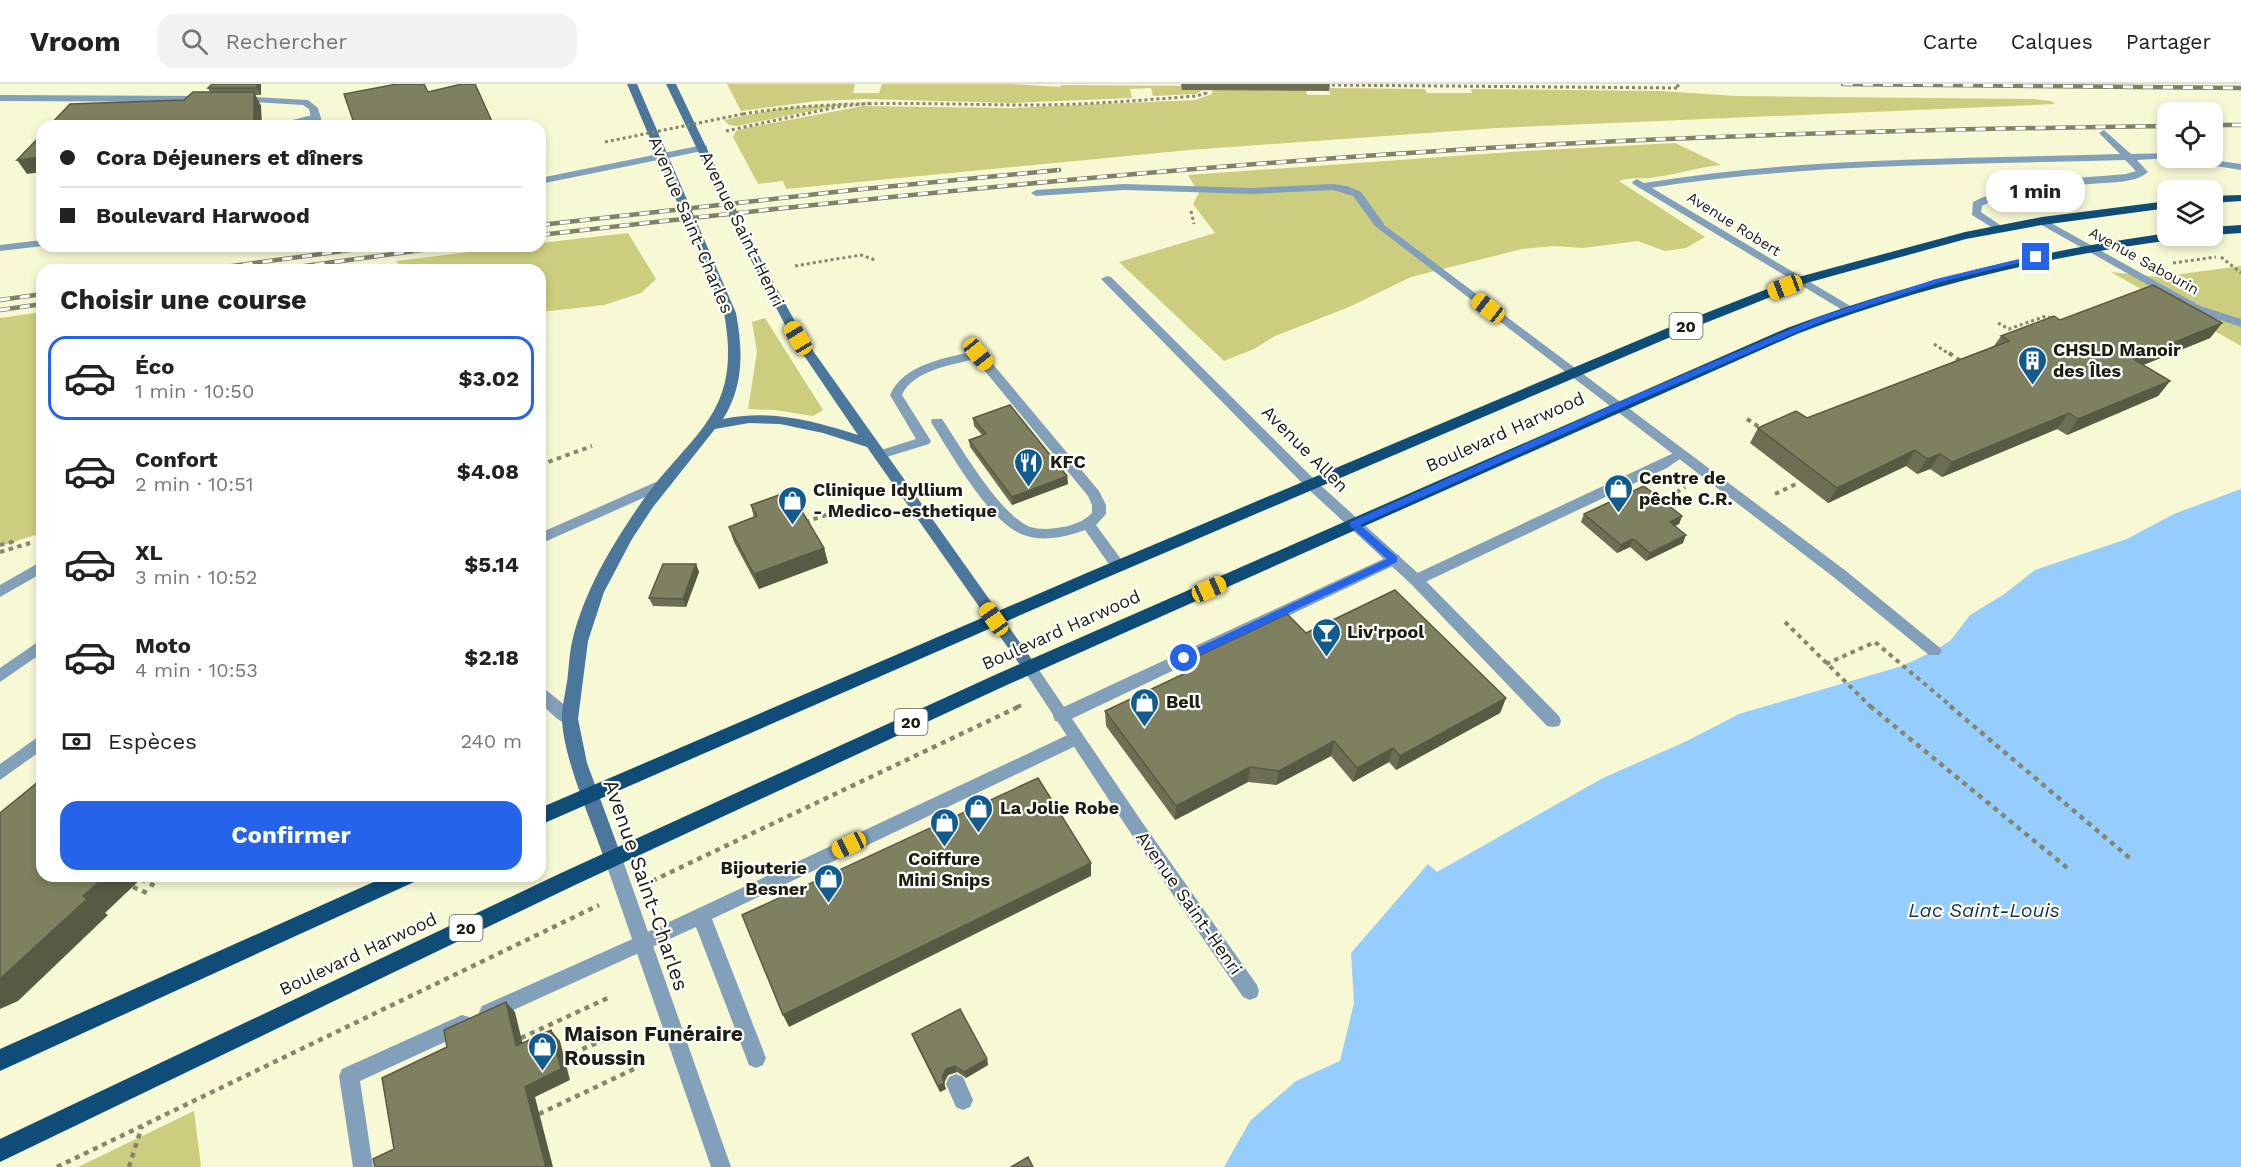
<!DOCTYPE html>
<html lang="fr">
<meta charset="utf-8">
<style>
body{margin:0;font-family:"Work Sans",sans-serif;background:#f2f2f2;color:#222;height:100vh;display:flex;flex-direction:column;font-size:22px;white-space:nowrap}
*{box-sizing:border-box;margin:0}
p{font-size:20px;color:#767676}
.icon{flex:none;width:33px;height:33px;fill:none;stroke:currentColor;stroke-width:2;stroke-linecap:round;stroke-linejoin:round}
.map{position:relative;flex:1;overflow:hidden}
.sheet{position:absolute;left:36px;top:180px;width:510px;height:618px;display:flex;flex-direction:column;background:#fff;border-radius:18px;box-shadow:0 3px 9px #0003}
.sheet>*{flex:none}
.banner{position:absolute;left:36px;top:36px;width:510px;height:132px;border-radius:18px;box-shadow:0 3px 9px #0003;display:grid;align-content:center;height:132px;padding:0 24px;background:#fff}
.controls{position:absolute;left:2157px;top:18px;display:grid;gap:12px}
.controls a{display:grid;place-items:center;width:66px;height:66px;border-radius:12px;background:#fff;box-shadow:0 3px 9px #0003;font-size:30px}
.end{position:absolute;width:27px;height:27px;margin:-14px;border:8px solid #2563eb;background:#fff;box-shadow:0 0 0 3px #fff}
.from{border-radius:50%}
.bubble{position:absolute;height:42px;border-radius:18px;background:#fff;box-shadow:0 3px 9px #0003;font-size:20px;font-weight:700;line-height:42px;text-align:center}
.car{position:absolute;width:18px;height:36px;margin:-18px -9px;border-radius:8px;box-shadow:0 0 4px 2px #0007;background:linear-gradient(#f5c518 24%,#345 0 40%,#f5c518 0 76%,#345 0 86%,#f5c518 0)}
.banner b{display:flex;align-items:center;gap:21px;height:57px;font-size:22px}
.banner b+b{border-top:2px solid #e0e0e0}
.banner i{width:15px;height:15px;background:#222}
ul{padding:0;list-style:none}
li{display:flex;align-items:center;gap:18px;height:84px;margin:0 12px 9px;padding:0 12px;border:3px solid transparent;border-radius:18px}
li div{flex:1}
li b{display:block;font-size:22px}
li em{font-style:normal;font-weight:700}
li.active{border-color:#2563eb}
li>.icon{width:54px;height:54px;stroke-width:1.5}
h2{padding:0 24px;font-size:27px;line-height:72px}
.pay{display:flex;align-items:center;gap:15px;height:66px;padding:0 24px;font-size:22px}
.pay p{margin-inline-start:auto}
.primary-button{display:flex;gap:12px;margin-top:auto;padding:12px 24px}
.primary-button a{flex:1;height:69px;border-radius:18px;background:#2563eb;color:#fff;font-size:24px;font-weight:700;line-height:69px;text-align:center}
header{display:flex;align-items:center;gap:36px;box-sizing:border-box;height:84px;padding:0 30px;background:#fff;border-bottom:2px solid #e0e0e0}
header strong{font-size:28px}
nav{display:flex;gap:33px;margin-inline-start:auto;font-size:21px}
.search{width:420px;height:54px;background:#f2f2f2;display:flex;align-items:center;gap:15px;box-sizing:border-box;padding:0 21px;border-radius:18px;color:#767676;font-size:22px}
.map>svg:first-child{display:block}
.green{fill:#cdcd80}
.water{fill:#95cdfe}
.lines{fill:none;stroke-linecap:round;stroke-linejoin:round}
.path-far2{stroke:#85866e;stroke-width:3;stroke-dasharray:3 3;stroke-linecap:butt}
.path-far1{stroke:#85866e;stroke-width:4;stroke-dasharray:4.5 4.5;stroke-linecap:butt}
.path{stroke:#85866e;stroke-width:4.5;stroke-dasharray:5 5;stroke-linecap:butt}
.service{fill:#83a0ba;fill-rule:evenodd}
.minor{fill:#83a0ba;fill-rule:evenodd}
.tertiary{fill:#83a0ba;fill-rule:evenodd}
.secondary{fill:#4b779c;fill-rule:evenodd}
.trunk{fill:#0f4c77;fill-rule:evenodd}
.rail-casing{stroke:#81816a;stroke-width:4.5}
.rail{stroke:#fff;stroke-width:3;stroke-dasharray:10;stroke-linecap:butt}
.path-bridge{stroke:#85866e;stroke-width:3;stroke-dasharray:3 3;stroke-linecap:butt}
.wall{fill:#6d6e53}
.shaded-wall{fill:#595a43}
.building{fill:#7f8060;stroke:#595a43;stroke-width:1.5}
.route{fill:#2563eb}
.labels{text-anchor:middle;stroke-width:4.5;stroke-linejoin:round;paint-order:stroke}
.far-street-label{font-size:15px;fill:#1d1d10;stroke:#fff}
.shield{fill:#fff;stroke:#616158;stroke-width:1.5}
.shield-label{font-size:16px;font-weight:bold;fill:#1d1d10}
.street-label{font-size:18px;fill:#1d1d10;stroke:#fff}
.poi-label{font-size:18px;font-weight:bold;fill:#1d1d10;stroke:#fff;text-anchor:start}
.water-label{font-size:20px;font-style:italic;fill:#16354d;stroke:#fff}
.near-street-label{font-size:21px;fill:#1d1d10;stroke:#fff}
.near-poi-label{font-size:21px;font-weight:bold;fill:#1d1d10;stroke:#fff;text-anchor:start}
</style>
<header>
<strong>Vroom</strong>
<div class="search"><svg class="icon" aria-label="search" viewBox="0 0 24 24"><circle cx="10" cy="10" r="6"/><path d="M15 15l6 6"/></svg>Rechercher</div>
<nav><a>Carte</a><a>Calques</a><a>Partager</a></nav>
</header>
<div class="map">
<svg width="2241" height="1083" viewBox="0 0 2241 1083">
<rect width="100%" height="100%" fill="#f7f8d4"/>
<path class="green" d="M727,0H855L853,9H879L882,0H1011L1060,3L1061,1L1202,2V6L1197,10L1153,12L1151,4L1130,5L1132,14L1012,19L865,15L816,17L741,27Z
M1213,3L1228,6L1306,4L1307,11H1330L1329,4L1425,5L1427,9H1472L1471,5L1661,7L1736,12L2033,15L2051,17L2055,20L1497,44L1189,66L786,105L783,97L758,100L733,53L736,47L746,44L863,22L1012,24L1195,16L1212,10Z
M850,19L737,42L729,41L724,36L778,25Z
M1675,59L1721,81C1699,83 1678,90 1656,93C1642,96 1632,92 1619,97L1705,153L1686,164L1665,167L1638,157L1583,164L1554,162L1522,165L1411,193L1349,223L1275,252L1254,265L1224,277L1119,178L1215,149L1193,120L1199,109L1188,91L1526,67Z
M628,149L656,195L641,209L604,221L540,228V186H404L396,177L518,162H540V159Z
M2241,182V262L2111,188L2159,193Z
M42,228V449L0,462V234Z
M765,234L823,326L813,332L775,326L748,325L757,268L752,238Z
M194,1027L201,1083H78Z"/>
<path class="water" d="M2241,405V1083H1224L1250,1037L1296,997L1340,977L1354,919L1351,869L1428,780L1437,788L1603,694L1687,657L1739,630L1902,582L1934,567L1951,556L1970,531L2003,511L2035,486L2127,455L2174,430Z"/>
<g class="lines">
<path class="path-far2" d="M1326,1L1679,4L1677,0
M743,30C840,14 936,21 1033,21C1088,21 1143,16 1197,12L1206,9V0
M726,47L837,23L873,19
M1191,127L1194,140
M2221,173L2241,189
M2173,179L2216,173
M795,182L861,171L875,176
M1998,239L2009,245L2046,232L2053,235
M1934,260L1951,271"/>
<path class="path-far1" d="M1949,269L1962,278
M1747,335L1762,345
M540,381L592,362
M1775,410L1796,400
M1661,418L1685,403
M805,438L832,429
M0,461L12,458L11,463
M0,468L30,459
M1785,538L1871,623
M1826,580L1875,558L1952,623
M1017,623L1022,621"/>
<path class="path" d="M1870,622L2071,787
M1950,622L2132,776
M141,795L155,802
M652,797L1020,622
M133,803L147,809
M521,954L610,913
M564,973L622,948
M539,1030L634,985
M57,1083L599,821
M129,1083L142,1042"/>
<path class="service" d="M316,30L321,33L319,35L288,42H269Z
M2104,46L2131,70L2168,69V74H2172L2137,76L2148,88C2134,100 2108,98 2090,100C2054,103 2014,104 1982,122L1981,128L2003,143V147L1999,148L1972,131L1973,118C2019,94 2076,95 2126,90L2136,87L2125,76C1965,81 1803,79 1644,105L1639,102L1644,99C1801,73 1961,75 2120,70L2099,49Z
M2178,74H2199L2241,80V86L2183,77Z
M1124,100L1252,104L1333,100L1347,102L1361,108L1384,140L1379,143L1375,142L1353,112L1333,106L1252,110L1124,106L1036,112L1031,109L1036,106Z
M2200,222L2241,235V243L2196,228L2194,226Z
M978,266L982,267L1099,407L1106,421V430L1096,441L1123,478L1125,482L1123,486H1113L1085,446C1065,453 1042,459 1021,450C988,436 950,368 931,338L932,335H942C961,363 999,430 1030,443C1040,446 1053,445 1063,443C1074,441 1084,437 1092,429V421L1088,412L975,275C952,281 913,286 902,311L931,357L929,360L880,375L875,374L873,371L875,368L916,355L890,311C904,279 948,274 978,266Z
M1680,366L1687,370L1667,384L1421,500L1416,501L1409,496L1411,492Z
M1394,470L1399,471L1401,475L1399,479L1067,637L1061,638L1055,637L1053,632L1055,627Z
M42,477V489L0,513V501Z
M1841,486L1846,487L1939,563L1942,567L1939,571H1929L1836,495L1834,491L1836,487Z
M42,555V569L0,598V584Z
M1076,647L1082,649L1084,654L1082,659L712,835L766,974L763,981L756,984L749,981L696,843L496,934L489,937L482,934L479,928L482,922L637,853Z
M42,650V666L0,696V680Z
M462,931L469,933L472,940L469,947L360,997L373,1083H353L339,992L342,985Z
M956,990L963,993L973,1016L970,1023L963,1026L956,1023L946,1000L949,993Z"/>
<path class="minor" d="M1637,95L1852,223L1854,225L1848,229L1844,227L1633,100L1632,98Z
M2042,134L2204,224L2206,226L2200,230L2196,228L2038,139L2037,137Z
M1379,137L1846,487L1848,491L1846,495H1836L1375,142L1374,140Z
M1107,192L1111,193L1317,398L1421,492L1559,632L1561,637L1559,642L1553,643L1547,642L1411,500L1307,404L1103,197L1101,195Z
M1030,578L1035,580L1142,738L1257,901L1259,907L1257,913L1250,916L1243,913L1130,748L1025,588L1022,584L1025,580Z"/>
<path class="tertiary" d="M0,11L205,12L210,15L205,18L0,17Z
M238,12L308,16L318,24L323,42H313L309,25L303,21L235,17V13Z
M703,61L707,62V66L540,100V94Z
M42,156L43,162L0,167V161Z
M665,394L670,396L672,399L670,402L540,460V449Z
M540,604L546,606L576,630L578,635L576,640C562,644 550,627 540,619Z
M613,766L619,769L622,774L731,1083H711L604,774L607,769Z"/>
<path class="secondary" d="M627,0H637L736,229C743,266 744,302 723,335C770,325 814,337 858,351L792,254L742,159L666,0H676L752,159L804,254L1038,584L1035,588H1025L867,363L823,349L780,340L749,339L715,345L653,423L632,455L604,508L588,557L578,635L587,679L622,774L619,779L613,782L607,779L604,774C591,736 563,673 562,635C562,623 565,610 567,598C569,585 569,571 572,558C584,507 612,461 641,419C692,347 743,331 724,229Z"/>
<path class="trunk" d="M2241,111V117L2212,119V112Z
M2168,117V124L2042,141L1966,155L1803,200L1680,249L1101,496L540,741V724L1089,488L1670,243L1795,194L1965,148L2042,133Z
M2241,141V149L2212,151V143Z
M2168,149V152H2178L2172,156C2043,173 1919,203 1797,250L1009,600L575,801L0,1078V1055L561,789L997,590L1787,244C1911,198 2037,167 2168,149Z
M387,792H417L414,798L0,987V965Z"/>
<defs>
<path id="rail" d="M1843,0L2241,4
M2212,41H2241
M540,141L853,106L1059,86
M540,151C844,116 1149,85 1455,66C1692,51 1930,45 2168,42
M203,186L380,162
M275,186L452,162
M0,216L42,210
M0,226L42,220"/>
</defs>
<use href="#rail" class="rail-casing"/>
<use href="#rail" class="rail"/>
<path class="path-bridge" d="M605,58L743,30"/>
</g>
<path class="wall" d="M261,0V11H255L261,22L184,16L210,8L208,4Z
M1181,0H1330L1329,7L1182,6Z
M2060,236L2222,239L2210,254L2143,281L2170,297L2158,312L2067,351L2057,345L1942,393L1930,385L1917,390L1906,382L1828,419L1750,359L1758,344L1807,334L1994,262L2001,252Z
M973,334L1067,392L1068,400L1012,421L970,363L969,356L982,351L974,342Z
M751,421L824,464L828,479L759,505L734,458L729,443L754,434Z
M1584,430L1682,432L1679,440L1675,442L1683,459L1646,477L1630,463L1617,469L1581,438Z
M696,480L699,488L686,523L653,522L649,514Z
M1306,549L1506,614L1500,629L1396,686L1389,678L1353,698L1331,672L1276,701L1248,698L1175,736L1106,642L1105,627L1185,589L1186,578Z
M912,950L987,975L988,981L966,994L957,988L948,991L944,999L946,1005L940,1008L914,956Z"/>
<path class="shaded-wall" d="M257,0H261V11L257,4Z
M254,8L261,22L262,42H254Z
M42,73V88L27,90L17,76Z
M2222,239L2210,254L2121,290L2133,275Z
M2170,297L2158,312L2067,351L2078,335Z
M2069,329L2057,345L1942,393L1952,378Z
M1915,366L1906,382L1828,419L1837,404Z
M1940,370L1930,385L1917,390L1927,375Z
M1067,392L1068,400L1012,421V413Z
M1682,432L1679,440L1667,446L1670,438Z
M1686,451L1683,459L1646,477L1650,469Z
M1633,455L1630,463L1617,469L1621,461Z
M824,464L828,479L759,505L754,490Z
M696,480L699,488L686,523L683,515Z
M1506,614L1500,629L1396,686L1400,672Z
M1334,657L1331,672L1276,701L1279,687Z
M1393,664L1389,678L1353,698L1357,684Z
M1250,683L1248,698L1175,736L1176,722Z
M1091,779V792L789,943L783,931Z
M106,792H144L105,829L108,831L18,917L0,925V895L83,812Z
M506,918L515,928L526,973L516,962Z
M551,946L560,957L570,996L535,1013L553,1083H546L525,1003Z
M987,975L988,981L966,994L964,988Z
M955,982L957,988L948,991L944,999L942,993L946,985Z
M944,999L946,1005L940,1008L938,1002Z"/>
<path class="building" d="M212,0H257V4H208Z
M397,0H419L420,1L424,0L428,8L462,0H475L494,42H355L344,10Z
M193,8H254V42H49L70,20L184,16Z
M42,50V73L17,76Z
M2153,201L2222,239L2133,275L2170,297L2078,335L2069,329L1952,378L1940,370L1927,375L1915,366L1837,404L1758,344L1796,327L1807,334L2009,257L2001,252L2054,232L2060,236Z
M1010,321L1067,392L1012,413L969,356L986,350L973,334Z
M1644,402L1682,432L1670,438L1686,451L1650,469L1633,455L1621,461L1584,430Z
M790,407L824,464L754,490L729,443L757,432L751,421Z
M663,480H696L683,515L649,514Z
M1395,506L1506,614L1400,672L1393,664L1357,684L1334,657L1279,687L1250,683L1176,722L1105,627L1192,586L1186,578L1287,530L1306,549Z
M1038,694L1091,779L783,931L742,831Z
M38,698L42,700V792H106L83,812L87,815L0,895V729Z
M506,918L516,962L551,946L561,985L525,1003L546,1083H375L373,1075L394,1065L382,994L447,963L444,946Z
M960,925L987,975L964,988L955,982L946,985L942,993L944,999L938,1002L912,950Z
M1028,1073L1033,1083H1011Z"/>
<path class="route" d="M2036,171L2039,174L1941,198L1825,236L1639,316L1360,441L1397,473V478L1187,577L1184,578L1179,574L1180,572L1387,475L1350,442V438L1633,312L1819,233L1936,195Z"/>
<defs>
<symbol id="building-pin" viewBox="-11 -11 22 30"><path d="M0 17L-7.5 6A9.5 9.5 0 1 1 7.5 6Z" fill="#115b8f" stroke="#fff"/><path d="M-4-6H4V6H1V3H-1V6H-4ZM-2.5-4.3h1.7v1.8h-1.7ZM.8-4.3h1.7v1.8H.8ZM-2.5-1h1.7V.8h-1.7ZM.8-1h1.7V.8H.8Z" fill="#fff"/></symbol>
<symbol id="restaurant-pin" viewBox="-11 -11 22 30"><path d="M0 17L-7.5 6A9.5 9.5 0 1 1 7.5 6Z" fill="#115b8f" stroke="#fff"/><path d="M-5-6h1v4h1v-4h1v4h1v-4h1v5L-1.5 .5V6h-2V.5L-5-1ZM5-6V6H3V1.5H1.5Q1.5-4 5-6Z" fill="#fff"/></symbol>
<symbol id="shop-pin" viewBox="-11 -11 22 30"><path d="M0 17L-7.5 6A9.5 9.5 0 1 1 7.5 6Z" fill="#115b8f" stroke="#fff"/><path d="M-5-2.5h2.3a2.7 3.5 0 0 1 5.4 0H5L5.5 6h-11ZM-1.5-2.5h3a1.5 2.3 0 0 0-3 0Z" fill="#fff"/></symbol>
<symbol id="bar-pin" viewBox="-11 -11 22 30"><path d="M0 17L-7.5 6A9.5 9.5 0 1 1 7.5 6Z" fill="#115b8f" stroke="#fff"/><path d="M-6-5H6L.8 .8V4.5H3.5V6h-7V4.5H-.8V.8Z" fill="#fff"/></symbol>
</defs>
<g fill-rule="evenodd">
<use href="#building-pin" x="2016" y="260" width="33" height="45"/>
<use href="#restaurant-pin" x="1012" y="362" width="33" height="45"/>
<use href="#shop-pin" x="1602" y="388" width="33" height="45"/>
<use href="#shop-pin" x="776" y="400" width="33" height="45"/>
<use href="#bar-pin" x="1310" y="532" width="33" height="45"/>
<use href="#shop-pin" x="1128" y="602" width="33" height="45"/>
<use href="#shop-pin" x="962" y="708" width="33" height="45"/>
<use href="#shop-pin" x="928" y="722" width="33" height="45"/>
<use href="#shop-pin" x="812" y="778" width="33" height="45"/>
<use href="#shop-pin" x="526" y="946" width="33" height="45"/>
</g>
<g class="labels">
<g class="far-street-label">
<text transform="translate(1734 140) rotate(32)" y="5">Avenue Robert</text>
<text transform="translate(2144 177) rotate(29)" y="5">Avenue Sabourin</text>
</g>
<g class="shield">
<rect x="1669.5" y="229" width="33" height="26" rx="4.5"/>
<rect x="894.5" y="625" width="33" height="26" rx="4.5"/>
<rect x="449.5" y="831" width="33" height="26" rx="4.5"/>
</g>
<g class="shield-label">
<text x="1686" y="248">20</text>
<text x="911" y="644">20</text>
<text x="466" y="850">20</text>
</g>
<g class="street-label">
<text transform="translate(691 141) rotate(67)" y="6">Avenue Saint-Charles</text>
<text transform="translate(742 145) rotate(64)" y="6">Avenue Saint-Henri</text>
<text transform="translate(1505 348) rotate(-24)" y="6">Boulevard Harwood</text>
<text transform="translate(1305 365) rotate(45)" y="6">Avenue Allen</text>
<text transform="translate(1061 546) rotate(-24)" y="6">Boulevard Harwood</text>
<text transform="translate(1189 819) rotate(55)" y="6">Avenue Saint-Henri</text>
<text transform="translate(358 870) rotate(-25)" y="6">Boulevard Harwood</text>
</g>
<g class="poi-label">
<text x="2053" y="272">CHSLD Manoir<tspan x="2053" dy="21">des Îles</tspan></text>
<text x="1050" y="384">KFC</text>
<text x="1639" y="400">Centre de<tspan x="1639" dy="21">pêche C.R.</tspan></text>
<text x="813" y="412">Clinique Idyllium<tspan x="813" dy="21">- Medico-esthetique</tspan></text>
<text x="1347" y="554">Liv'rpool</text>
<text x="1166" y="624">Bell</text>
<text x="1000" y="730">La Jolie Robe</text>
<text x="944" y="781" text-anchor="middle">Coiffure<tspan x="944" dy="21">Mini Snips</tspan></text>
<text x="807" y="790" text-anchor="end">Bijouterie<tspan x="807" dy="21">Besner</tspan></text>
</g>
<g class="water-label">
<text x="1984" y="833">Lac Saint-Louis</text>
</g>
<g class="near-street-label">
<text transform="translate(646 801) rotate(71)" y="7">Avenue Saint-Charles</text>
</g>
<g class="near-poi-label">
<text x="564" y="957">Maison Funéraire<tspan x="564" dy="24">Roussin</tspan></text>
</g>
</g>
</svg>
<div class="controls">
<a><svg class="icon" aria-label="locate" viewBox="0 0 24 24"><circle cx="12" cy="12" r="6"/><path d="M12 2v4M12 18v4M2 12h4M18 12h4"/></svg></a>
<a><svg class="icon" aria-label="layers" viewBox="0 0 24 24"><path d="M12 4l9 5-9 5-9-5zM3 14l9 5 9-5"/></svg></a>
</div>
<i class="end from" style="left:1184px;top:574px"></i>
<i class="end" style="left:2036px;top:173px"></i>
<div class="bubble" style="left:1986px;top:86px;width:99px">1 min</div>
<i class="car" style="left:1785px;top:203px;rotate:249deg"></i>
<i class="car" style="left:1488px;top:224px;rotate:308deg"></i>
<i class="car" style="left:798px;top:254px;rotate:329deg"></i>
<i class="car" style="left:978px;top:270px;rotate:141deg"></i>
<i class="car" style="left:1209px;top:505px;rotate:66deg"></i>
<i class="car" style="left:994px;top:535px;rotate:325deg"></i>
<i class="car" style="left:849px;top:761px;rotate:245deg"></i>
<div class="banner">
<b><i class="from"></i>Cora Déjeuners et dîners</b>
<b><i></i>Boulevard Harwood</b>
</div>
<section class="sheet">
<h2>Choisir une course</h2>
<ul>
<li class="active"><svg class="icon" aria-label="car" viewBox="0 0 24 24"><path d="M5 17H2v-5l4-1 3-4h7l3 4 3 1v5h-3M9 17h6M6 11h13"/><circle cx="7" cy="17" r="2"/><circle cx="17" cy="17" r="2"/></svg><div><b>Éco</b><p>1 min · 10:50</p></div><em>$3.02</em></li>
<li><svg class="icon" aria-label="car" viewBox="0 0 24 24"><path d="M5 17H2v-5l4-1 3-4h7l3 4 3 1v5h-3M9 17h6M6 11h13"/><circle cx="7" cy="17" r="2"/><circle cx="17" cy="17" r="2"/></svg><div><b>Confort</b><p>2 min · 10:51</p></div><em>$4.08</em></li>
<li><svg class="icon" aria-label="car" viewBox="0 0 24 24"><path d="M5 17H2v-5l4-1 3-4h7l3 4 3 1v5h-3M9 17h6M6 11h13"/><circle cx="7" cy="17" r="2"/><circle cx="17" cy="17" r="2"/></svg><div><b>XL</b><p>3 min · 10:52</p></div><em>$5.14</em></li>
<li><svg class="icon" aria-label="car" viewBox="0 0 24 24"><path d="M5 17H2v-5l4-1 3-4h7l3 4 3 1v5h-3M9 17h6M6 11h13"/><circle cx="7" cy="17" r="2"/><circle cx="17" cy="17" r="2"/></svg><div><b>Moto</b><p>4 min · 10:53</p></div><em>$2.18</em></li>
</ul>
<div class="pay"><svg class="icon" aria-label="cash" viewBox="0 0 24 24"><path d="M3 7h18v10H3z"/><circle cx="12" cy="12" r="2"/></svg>Espèces<p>240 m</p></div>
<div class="primary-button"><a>Confirmer</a></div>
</section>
</div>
